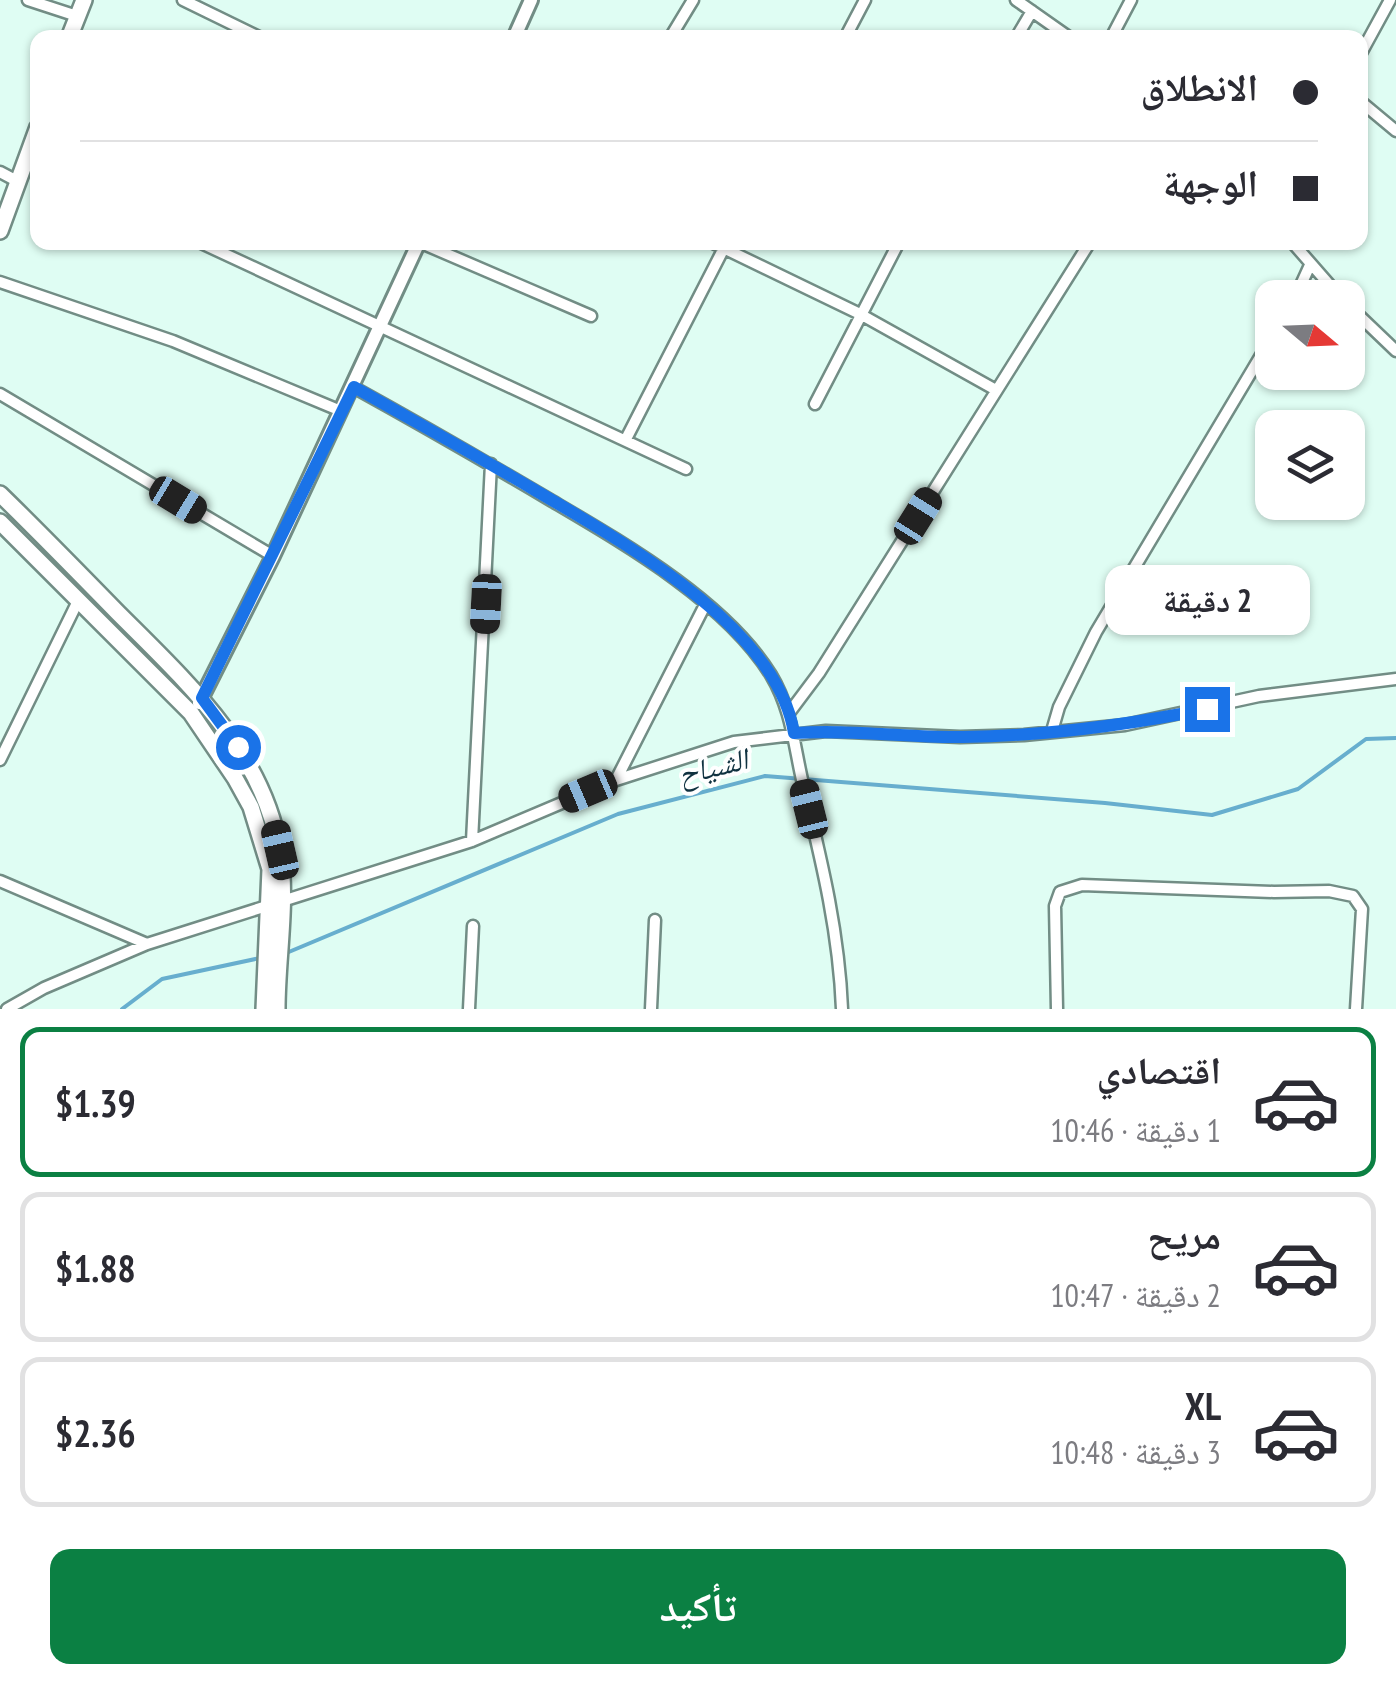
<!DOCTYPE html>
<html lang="ar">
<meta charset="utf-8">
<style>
body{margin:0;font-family:"PT Sans Narrow","Noto Naskh Arabic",sans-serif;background:#f7f7f7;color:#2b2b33;direction:rtl;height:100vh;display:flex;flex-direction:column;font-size:38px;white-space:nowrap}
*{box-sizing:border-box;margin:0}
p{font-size:32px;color:#7c7c81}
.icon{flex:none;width:55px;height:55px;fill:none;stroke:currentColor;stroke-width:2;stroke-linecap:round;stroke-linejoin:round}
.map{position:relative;height:1009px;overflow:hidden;direction:ltr}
.details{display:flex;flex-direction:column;background:#fff;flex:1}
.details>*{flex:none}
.hud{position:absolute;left:30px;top:30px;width:1338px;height:220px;border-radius:20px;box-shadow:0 2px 8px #0004;direction:rtl;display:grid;align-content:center;height:220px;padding:0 50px;background:#fff}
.needle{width:65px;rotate:109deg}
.controls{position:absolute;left:1255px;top:280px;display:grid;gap:20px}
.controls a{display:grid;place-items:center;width:110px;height:110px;border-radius:20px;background:#fff;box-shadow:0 2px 8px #0004;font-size:50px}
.end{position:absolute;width:45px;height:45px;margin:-22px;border:12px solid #1a73e8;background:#fff;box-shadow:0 0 0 5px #fff}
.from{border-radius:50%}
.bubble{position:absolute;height:70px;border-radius:20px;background:#fff;box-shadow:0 2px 8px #0004;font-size:32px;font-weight:800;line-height:70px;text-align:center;direction:rtl}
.car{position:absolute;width:30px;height:60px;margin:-30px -15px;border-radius:12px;box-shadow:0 0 8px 2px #0007;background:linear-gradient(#222 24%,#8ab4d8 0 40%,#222 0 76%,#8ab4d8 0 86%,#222 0)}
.hud b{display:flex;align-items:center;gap:35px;height:95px;font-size:38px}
.hud b+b{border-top:2px solid #e1e1e2}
.hud i{width:25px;height:25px;background:#2b2b33}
ul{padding:18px 0 0;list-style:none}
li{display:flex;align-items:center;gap:30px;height:150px;margin:0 20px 15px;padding:0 30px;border:5px solid #e1e1e2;border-radius:20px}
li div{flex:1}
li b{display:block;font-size:38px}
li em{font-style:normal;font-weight:800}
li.current{border-color:#0b8043}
li>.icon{width:90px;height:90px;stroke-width:1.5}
.action{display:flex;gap:20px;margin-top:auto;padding:20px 50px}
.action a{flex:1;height:115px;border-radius:20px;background:#0b8043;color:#fff;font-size:40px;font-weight:800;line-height:115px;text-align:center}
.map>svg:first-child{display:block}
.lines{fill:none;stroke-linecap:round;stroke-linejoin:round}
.stream{stroke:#67aece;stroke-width:4}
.minor-casing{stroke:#728d85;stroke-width:15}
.tertiary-casing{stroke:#728d85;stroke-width:18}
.secondary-casing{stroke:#728d85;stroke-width:20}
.minor{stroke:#fff;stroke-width:10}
.tertiary{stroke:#fff;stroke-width:12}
.secondary{stroke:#fff;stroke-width:15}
.route{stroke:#1a73e8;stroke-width:12}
.labels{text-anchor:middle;stroke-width:8;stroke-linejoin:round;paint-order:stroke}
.water-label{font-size:30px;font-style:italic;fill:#103240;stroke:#fff}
</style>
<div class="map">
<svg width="1396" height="1009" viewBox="0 0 1396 1009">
<rect width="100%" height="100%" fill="#dffdf3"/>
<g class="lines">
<path class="stream" d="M284,954L618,814L765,776L1105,803L1212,815L1298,789L1366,739L1396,738
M122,1009L162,979L260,958"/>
<defs>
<path id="minor" d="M28,0L77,16
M183,0L261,38
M1016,0L1070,38
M670,38L693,0
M845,38L865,0
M1016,38L1032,11
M1111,38L1131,0
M1360,55L1390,0
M1360,101L1396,131
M0,172L17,181
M199,242L686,469
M419,242L591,316
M711,242L860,314L996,390
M1292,242L1341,298
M0,282L173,341L341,411
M1295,298L1310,265
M1348,305L1396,351
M353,387C420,424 486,462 552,501C625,544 726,602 771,675C792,710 794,746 803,784C821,859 839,931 842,1009
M0,394L273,556
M815,404L899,242
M626,439L726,244
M789,713L819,673L1090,242
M1052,731L1059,707L1096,632L1272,337
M0,760L78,601
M616,780L705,605
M472,841L491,464
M0,881L147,944
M7,1009L44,988L147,944L472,841L616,780L734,742L826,731L960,737L1024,735L1125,725L1259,696L1396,679
M469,1009L473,926
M651,1009L655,920
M1057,1009L1055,906L1060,892L1082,885L1274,892L1329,891L1353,896L1362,909L1356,1009"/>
<path id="tertiary" d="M514,38L531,0
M199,703L273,556L419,242"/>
<path id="secondary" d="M69,38L84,0
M0,231L38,127
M0,494C40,533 79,573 118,613C185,680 263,751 279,849C288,901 277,956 277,1009
M0,522L191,713L235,778L251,807L270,869L264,1009"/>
</defs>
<use href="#minor" class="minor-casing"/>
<use href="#tertiary" class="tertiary-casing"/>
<use href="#secondary" class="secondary-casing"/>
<use href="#minor" class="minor"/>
<use href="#tertiary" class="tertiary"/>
<use href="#secondary" class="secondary"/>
</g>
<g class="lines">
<path class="route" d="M238,747L202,698L354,387C414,421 474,454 533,489C619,540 777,626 794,733C851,729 906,738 963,737C1045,736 1127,725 1207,709"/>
</g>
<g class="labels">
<g class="water-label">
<text transform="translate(713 767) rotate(-14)" y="10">الشياح</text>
</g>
</g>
</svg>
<div class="controls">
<a><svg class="needle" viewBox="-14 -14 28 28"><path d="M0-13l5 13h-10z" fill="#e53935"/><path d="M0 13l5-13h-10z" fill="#7c7c81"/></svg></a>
<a><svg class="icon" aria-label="layers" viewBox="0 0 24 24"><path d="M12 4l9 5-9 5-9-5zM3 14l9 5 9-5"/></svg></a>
</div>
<i class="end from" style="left:238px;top:747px"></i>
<i class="end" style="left:1207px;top:709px"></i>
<div class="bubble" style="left:1105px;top:565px;width:205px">2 دقيقة</div>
<i class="car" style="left:178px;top:500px;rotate:121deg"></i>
<i class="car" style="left:918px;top:516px;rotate:32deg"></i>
<i class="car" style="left:486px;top:604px;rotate:183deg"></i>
<i class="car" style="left:588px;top:791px;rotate:247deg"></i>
<i class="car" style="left:809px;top:809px;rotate:346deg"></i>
<i class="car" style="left:280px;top:850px;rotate:347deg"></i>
<div class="hud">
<b><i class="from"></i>الانطلاق</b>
<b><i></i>الوجهة</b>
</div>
</div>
<section class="details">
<ul>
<li class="current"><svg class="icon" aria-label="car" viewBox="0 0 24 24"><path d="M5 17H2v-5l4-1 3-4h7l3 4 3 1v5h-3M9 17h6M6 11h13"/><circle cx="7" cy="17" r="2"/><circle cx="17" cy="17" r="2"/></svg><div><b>اقتصادي</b><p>1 دقيقة · 10:46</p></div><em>$1.39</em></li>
<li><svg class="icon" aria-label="car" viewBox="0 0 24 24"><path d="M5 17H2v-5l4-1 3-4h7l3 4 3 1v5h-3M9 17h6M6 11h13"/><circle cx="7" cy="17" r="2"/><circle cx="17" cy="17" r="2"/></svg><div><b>مريح</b><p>2 دقيقة · 10:47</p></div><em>$1.88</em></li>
<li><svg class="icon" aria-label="car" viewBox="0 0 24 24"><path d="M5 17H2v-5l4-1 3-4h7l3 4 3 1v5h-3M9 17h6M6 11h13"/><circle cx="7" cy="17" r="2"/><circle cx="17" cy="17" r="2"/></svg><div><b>XL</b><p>3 دقيقة · 10:48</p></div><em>$2.36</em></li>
</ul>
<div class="action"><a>تأكيد</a></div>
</section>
